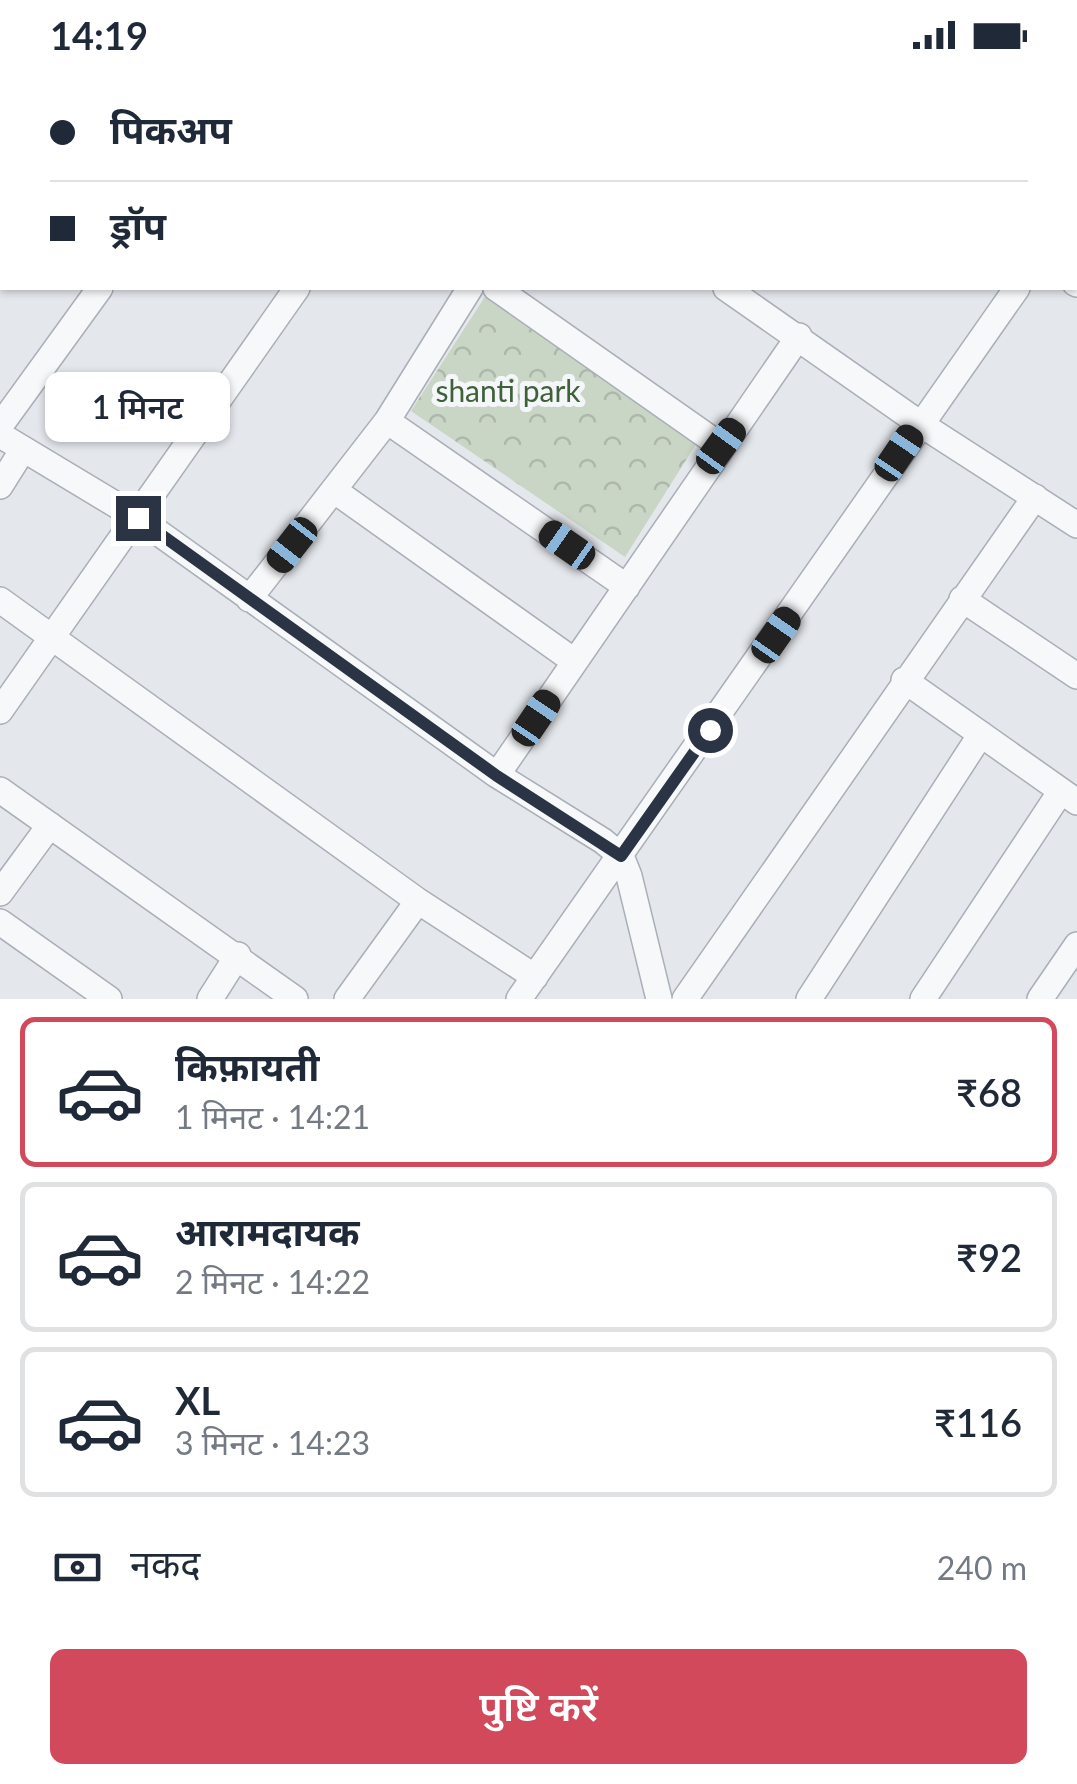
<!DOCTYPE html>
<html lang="hi">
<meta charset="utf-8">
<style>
body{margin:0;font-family:Lato,"Noto Sans Devanagari",sans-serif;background:#f6f6f7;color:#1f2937;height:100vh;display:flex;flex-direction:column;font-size:38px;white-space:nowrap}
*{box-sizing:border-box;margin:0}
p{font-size:32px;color:#747a83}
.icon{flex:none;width:55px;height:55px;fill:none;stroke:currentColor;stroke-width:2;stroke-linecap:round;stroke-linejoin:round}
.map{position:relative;height:929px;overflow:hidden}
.details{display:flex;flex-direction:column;background:#fff;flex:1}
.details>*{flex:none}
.banner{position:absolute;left:0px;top:0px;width:1078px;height:220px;box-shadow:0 2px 8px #0004;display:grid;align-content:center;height:220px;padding:0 50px;background:#fff}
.end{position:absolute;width:45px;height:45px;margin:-22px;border:12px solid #2b3445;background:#fff;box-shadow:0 0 0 5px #fff}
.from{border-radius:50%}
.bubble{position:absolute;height:70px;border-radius:15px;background:#fff;box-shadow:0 2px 8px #0004;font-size:32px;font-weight:600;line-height:70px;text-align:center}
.car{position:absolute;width:30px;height:60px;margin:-30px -15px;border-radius:12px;box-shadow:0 0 8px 2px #0007;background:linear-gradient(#222 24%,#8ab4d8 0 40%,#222 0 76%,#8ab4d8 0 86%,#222 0)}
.banner b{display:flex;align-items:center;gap:35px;height:95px;font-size:38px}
.banner b+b{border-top:2px solid #e0e1e3}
.banner i{width:25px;height:25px;background:#1f2937}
ul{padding:18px 0 0;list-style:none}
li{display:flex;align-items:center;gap:30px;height:150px;margin:0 20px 15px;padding:0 30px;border:5px solid #e0e1e3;border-radius:15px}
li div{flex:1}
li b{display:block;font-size:38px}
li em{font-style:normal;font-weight:600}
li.active{border-color:#d1495b}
li>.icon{width:90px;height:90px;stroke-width:1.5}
.pay{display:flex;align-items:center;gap:25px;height:110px;padding:0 50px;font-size:38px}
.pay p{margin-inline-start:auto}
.primary-button{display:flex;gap:20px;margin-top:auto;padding:20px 50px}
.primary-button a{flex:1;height:115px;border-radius:15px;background:#d1495b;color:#fff;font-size:40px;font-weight:600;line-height:115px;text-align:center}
.status{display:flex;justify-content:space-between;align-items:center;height:70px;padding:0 50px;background:#fff;direction:ltr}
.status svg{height:28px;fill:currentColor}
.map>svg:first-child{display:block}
.park{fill:url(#park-crowns)}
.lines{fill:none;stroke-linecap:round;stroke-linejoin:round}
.minor-casing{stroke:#a9aeb7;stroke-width:28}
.minor{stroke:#f7f8fa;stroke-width:25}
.route{stroke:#2b3445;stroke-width:12}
.labels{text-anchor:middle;stroke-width:10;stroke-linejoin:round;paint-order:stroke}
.park-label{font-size:30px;fill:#3f6138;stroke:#f4f6f9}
</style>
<div class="status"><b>14:19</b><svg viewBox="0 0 49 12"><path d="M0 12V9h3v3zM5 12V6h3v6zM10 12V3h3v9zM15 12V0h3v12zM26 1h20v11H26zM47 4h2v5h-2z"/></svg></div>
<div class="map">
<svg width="1077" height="929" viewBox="0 0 1077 929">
<defs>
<pattern id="park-crowns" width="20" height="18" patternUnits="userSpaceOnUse" patternTransform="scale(2.5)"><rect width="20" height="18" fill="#c9d6c5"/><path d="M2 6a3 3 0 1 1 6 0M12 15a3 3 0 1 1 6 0" fill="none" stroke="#adb8ab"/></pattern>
</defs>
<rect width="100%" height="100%" fill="#e4e7ec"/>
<path class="park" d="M488,222L698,371L625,487L411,341Z"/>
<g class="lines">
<defs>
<path id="minor" d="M408,0L412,2
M760,0L763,2
M800,0L804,2
M86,2L88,0
M255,2L257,0
M447,2L448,0
M0,118L2,115
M1075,184L1077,185
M1075,213L1077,214
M496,218L721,376
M726,218L919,353L1077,455
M387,351L627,517
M0,356L100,218
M0,365L138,448L497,705L603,771L621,786L629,806L659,929
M0,416L22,381
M335,421L574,591
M249,529L387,351L470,218
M962,529L1077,606
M0,530L418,831L535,907
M904,610L1077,732
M0,641L297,218
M497,705L799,266
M0,720L295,929
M0,823L50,755
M0,852L109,929
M210,929L238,885
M347,929L418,831
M519,929L1017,218
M685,929L1035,427
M809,929L981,664
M923,929L1061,721
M1040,929L1077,875"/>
</defs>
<use href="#minor" class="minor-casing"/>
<use href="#minor" class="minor"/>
</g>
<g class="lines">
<path class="route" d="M138,448L497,706L621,786L710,660"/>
</g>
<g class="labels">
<g class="park-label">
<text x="508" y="332">shanti park</text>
</g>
</g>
</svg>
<i class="end from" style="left:710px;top:660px"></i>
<i class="end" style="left:138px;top:448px"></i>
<div class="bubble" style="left:45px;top:302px;width:185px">1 मिनट</div>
<i class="car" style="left:721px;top:376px;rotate:36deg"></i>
<i class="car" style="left:899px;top:383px;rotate:34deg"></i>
<i class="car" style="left:292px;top:475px;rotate:218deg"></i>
<i class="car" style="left:567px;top:475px;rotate:305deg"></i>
<i class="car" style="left:776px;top:565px;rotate:35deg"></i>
<i class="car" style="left:536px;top:648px;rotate:34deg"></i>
<div class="banner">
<b><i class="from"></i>पिकअप</b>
<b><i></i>ड्रॉप</b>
</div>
</div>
<section class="details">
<ul>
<li class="active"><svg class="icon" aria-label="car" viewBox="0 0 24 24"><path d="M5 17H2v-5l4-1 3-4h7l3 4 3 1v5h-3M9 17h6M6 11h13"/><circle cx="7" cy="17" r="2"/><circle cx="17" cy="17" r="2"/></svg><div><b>किफ़ायती</b><p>1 मिनट · 14:21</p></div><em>₹68</em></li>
<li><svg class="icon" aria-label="car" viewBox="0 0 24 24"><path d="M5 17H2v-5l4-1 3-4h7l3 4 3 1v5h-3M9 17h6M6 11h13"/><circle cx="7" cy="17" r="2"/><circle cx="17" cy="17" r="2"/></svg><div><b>आरामदायक</b><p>2 मिनट · 14:22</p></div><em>₹92</em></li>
<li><svg class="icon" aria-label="car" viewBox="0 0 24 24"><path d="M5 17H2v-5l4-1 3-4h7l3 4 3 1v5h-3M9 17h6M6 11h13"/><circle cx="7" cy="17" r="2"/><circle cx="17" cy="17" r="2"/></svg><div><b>XL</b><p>3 मिनट · 14:23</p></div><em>₹116</em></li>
</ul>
<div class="pay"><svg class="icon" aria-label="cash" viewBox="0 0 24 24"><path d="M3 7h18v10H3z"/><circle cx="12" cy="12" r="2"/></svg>नकद<p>240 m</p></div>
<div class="primary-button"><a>पुष्टि करें</a></div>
</section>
